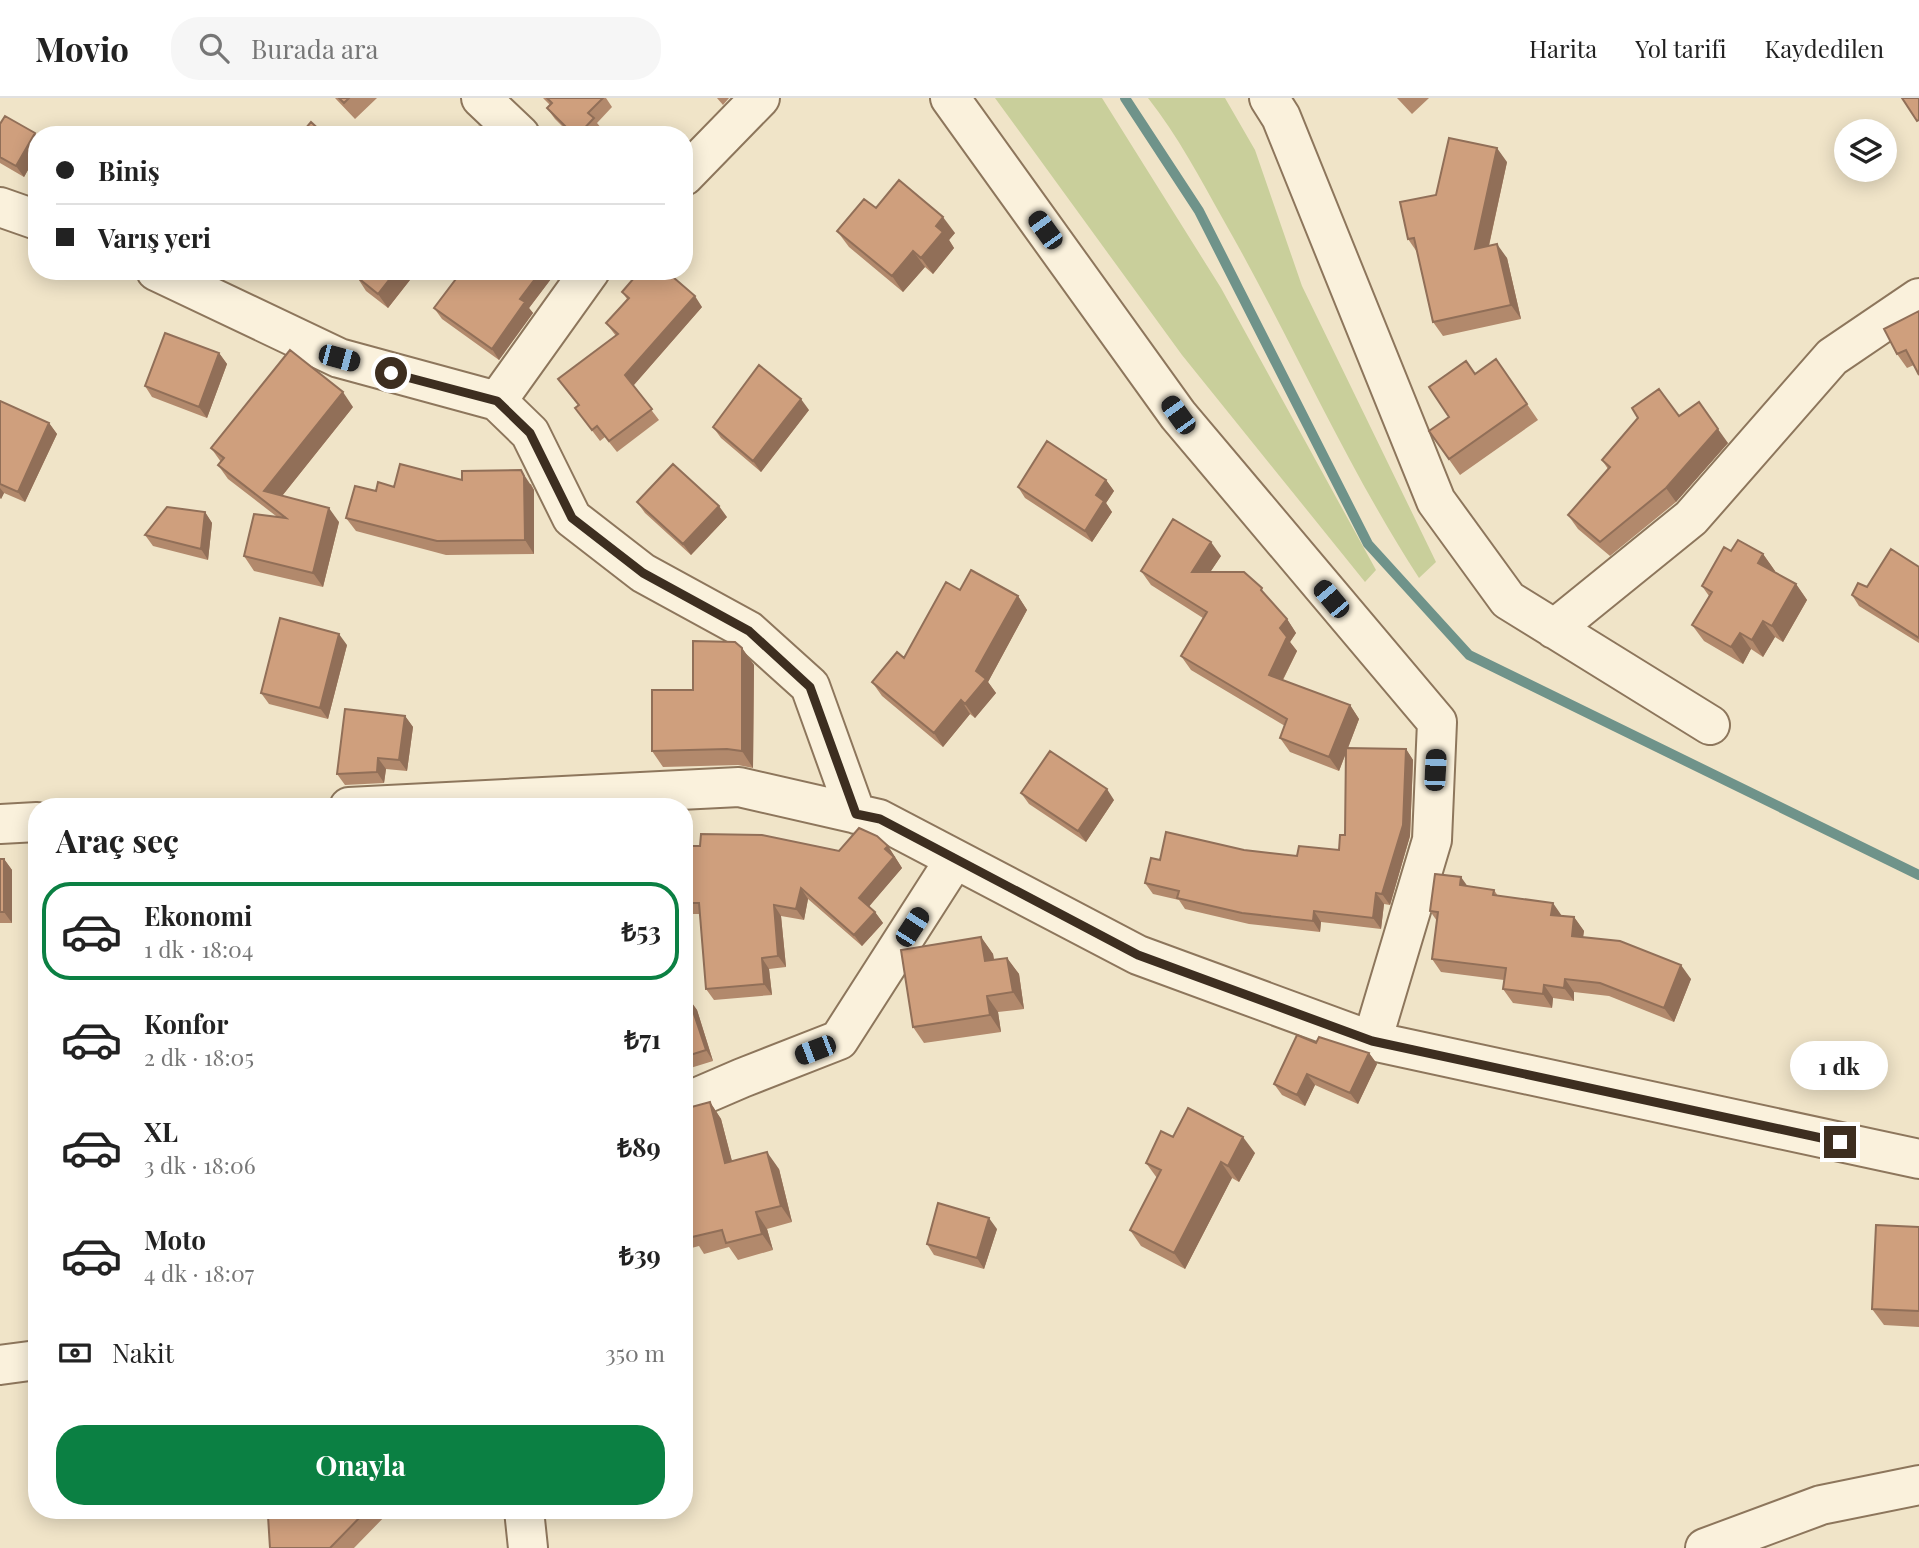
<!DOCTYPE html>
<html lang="tr">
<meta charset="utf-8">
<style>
body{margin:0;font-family:"Playfair Display",serif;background:#f6f6f6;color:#222;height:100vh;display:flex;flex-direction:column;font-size:26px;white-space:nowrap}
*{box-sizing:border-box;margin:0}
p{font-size:23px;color:#767676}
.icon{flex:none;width:38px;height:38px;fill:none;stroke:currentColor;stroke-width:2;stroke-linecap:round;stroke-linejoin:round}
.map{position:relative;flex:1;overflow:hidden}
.side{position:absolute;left:28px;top:700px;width:665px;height:721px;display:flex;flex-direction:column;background:#fff;border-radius:28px;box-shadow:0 4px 18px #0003}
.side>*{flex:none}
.banner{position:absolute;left:28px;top:28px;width:665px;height:154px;border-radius:28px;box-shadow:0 4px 18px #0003;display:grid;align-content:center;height:154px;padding:0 28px;background:#fff}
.controls{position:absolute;left:1834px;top:21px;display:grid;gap:14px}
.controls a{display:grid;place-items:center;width:63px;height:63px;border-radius:50%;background:#fff;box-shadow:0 4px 18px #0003;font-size:35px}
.end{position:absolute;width:32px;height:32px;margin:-16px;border:9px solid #3d2e20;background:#fff;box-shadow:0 0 0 4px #fff}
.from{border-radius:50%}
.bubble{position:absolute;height:49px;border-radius:24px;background:#fff;box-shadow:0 4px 18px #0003;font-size:23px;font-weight:700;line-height:49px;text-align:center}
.car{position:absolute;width:21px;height:42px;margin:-21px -10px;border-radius:9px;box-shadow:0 0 5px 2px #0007;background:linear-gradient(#222 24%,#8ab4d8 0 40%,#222 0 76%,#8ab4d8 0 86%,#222 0)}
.banner b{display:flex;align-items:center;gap:24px;height:66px;font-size:26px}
.banner b+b{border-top:2px solid #e0e0e0}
.banner i{width:18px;height:18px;background:#222}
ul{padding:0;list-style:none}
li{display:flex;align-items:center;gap:21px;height:98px;margin:0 14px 10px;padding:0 14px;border:4px solid transparent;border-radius:28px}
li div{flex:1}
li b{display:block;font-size:26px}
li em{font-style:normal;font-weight:700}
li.selected{border-color:#0b8043}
li>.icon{width:63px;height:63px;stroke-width:1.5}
h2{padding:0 28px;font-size:32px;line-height:84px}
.pay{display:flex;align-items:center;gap:18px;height:77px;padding:0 28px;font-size:26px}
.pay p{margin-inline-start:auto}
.primary-button{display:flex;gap:14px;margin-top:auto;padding:14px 28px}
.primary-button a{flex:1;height:80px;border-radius:28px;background:#0b8043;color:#fff;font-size:28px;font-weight:700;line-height:80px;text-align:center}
header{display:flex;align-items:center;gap:42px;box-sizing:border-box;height:98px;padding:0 35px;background:#fff;border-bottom:2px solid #e0e0e0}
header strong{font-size:33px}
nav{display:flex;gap:38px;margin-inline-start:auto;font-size:24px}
.search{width:490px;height:63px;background:#f6f6f6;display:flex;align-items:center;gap:18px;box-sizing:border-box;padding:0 24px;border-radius:28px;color:#767676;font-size:26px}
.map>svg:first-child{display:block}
.park{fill:#c9cf9b}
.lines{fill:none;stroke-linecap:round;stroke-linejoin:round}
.stream{stroke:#6f938a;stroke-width:10}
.street-casing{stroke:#8d765c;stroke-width:42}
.street{stroke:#faf1dc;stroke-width:38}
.wall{fill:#b2896c}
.shaded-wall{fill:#916f58}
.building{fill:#cf9f7d;stroke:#916f58;stroke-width:2}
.route{stroke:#3d2e20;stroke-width:9}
</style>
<header>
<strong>Movio</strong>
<div class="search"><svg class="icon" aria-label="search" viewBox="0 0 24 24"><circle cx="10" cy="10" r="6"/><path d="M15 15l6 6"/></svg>Burada ara</div>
<nav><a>Harita</a><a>Yol tarifi</a><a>Kaydedilen</a></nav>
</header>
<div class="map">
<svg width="1919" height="1450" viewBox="0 0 1919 1450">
<rect width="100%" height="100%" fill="#f0e4c8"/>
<path class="park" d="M995,0H1102L1221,190L1376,472L1365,484L1182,257Z
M1148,0H1225L1255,52L1302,188L1436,464L1419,480C1345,366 1291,240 1224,123C1200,80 1178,38 1148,0Z"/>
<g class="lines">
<path class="stream" d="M1125,0L1199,113L1368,446L1469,557L1919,777"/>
<defs>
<path id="street" d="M481,0L520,37
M950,0L1178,317L1437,624L1432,742L1372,943
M1269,0L1281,19L1436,403L1508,502L1710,627
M684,78L760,0
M0,109L37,122
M156,173L339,260L497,303L530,335L572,420L643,475L749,533L810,588L856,716
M497,303L590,173
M1554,531L1691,420L1832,259L1919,200
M349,709L739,689L879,721L1138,857L1372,943L1919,1061
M0,726L37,724
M684,1005L742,980L839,942L955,761
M0,1267L37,1262
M524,1412L528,1450
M1705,1450L1821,1407L1919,1387"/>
</defs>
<use href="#street" class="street-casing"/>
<use href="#street" class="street"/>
</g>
<path class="wall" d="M335,0H377L355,21Z
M543,0H606L612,9L597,25L602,31L596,37H571L555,21L547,10L550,7Z
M717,0H729L723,7Z
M1397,0H1429L1412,16Z
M0,26L35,35L37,38V56L24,79L0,65Z
M1507,64L1489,148L1507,160L1521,221L1443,238L1433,224L1417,154L1408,141L1436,97Z
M876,110L955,135L949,142L954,150L933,176L925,169L903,194L849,149L837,133Z
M417,173L388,210L366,193L357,179Z
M462,173H557L529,210L533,215L499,262L442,221L434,210Z
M622,194L702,209L633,288L659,322L617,354L605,339L600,343L575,310L578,307L558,281L616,238L606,225L627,201Z
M1919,213L1914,267L1907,270L1897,256Z
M219,255L227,266L207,320L152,299L145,288Z
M1496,261L1538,322L1460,377L1429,333L1449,319L1475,276Z
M0,303L49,325L57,336L25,404L4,395L1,401L0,400Z
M353,309L282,398L339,424L323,489L254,473L244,458L276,418L228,381L218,367L221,364L211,350Z
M809,312L761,374L721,340L713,329Z
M1679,318L1728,345L1676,404L1610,458L1578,431L1568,417L1608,371L1602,362Z
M462,382L531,386L534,392V456L446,457L356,433L346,420L376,393L394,389Z
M1106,382L1114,393L1106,405L1112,414L1092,444L1025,400L1018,389Z
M637,404L727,419L691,457L645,415Z
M205,414L212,425L208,462L153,448L145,437Z
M1731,453L1763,456L1775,473L1774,474L1796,486L1807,502L1783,544L1775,539L1763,559L1751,551L1743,566L1704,543L1692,527L1709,498L1702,488Z
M1221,458L1210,474L1272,504L1287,521L1296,535L1290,544L1297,553L1283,582L1350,607L1359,621L1348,650L1406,651L1413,662L1410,738L1390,807L1384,806L1381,831L1321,824L1320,834L1249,826L1185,811L1179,802L1153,796L1145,785L1160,762L1244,752L1297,758L1339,752L1345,737L1346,655L1339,673L1290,654L1280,640L1285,628L1191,572L1181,558L1203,520L1151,487L1141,473Z
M1919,469V545L1859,508L1852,497L1867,489Z
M960,492L1018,498L1027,512L988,584L996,595L975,620L970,616L943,649L882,598L872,584L904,560Z
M347,547L328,621L269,606L261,595Z
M742,550L754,567L753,670L738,667L663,669L652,653L693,592Z
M405,618L413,629L407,673L386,671L384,685L345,687L337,676Z
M1021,695L1114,702L1086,744L1029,706Z
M684,748L839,753L888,748L902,770L869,808L875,814L883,825L862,848L808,801L804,822L781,818L786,869L769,871L772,897L714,902L706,891L700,816H684Z
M0,761H4L12,772V825H0Z
M1468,788L1494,792L1498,798L1562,818L1574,819L1584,833L1583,839L1691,881L1674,924L1609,898L1574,894V903L1553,900L1552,910L1513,905L1503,891L1504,882L1441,874L1432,861L1437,823L1430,813Z
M981,839L993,856L994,862L1007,860L1019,876L1024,911L998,914L1001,934L924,945L913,929Z
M37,883V965L29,954Z
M689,901L697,912L713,963L684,972V902Z
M1369,955L1377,966L1358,1006L1315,987L1305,1008L1282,997L1274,986Z
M710,1004L721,1021L732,1064L779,1071L792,1124L767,1131L773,1152L738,1162L729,1149L704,1156L699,1148L684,1152V1011Z
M1173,1039L1255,1055L1239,1084L1232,1080L1185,1171L1141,1148L1130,1132L1157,1080L1146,1065Z
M1919,1129V1229L1884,1227L1872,1211Z
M997,1131L984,1171L934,1157L927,1146Z
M302,1412H391L354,1450H270L305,1415Z"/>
<path class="shaded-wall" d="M35,35L37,38V56L24,79L16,68Z
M1497,50L1507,64L1485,165L1475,151Z
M943,119L955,135L949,142L954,150L933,176L921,160L936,128Z
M1497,146L1507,160L1521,221L1511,207Z
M913,153L925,169L903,194L892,178Z
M396,173H417L388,210L378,196Z
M541,173H557L529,210L533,215L499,262L492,251L520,201Z
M695,198L702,209L633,288L625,277Z
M219,255L227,266L207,320L199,309Z
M343,294L353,309L274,408L264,393Z
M801,301L809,312L761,374L753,363Z
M49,325L57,336L25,404L18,394Z
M1718,331L1728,345L1676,404L1666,390Z
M521,372L534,392V456L525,442Z
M1106,382L1114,393L1106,405L1112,414L1092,444L1085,433L1096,397Z
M0,390L4,395L1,401L0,399Z
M719,408L727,419L691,457L683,446Z
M329,410L339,424L323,489L313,475Z
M205,414L212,425L208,462L201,451Z
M1211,444L1221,458L1201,488L1192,474Z
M1763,456L1775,473L1770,481L1758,465Z
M1796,486L1807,502L1783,544L1772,528Z
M1018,498L1027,512L988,584L996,595L975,620L965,606L976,573Z
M1287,521L1296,535L1290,544L1297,553L1278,591L1269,577L1280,530Z
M1763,523L1775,539L1763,559L1752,542Z
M1740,535L1751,551L1743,566L1731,549Z
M339,536L347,547L328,621L320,610Z
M742,550L754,567L753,670L742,653Z
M961,602L970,616L943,649L934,635Z
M1350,607L1359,621L1339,673L1329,659Z
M405,618L413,629L407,673L399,662Z
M1406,651L1413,662L1410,738L1390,807L1382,796Z
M378,660L386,671L384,685L377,674Z
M1107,691L1114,702L1086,744L1078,733Z
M888,748L902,770L867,811L859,800L885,751Z
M4,761L12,772V825L4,814Z
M1461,779L1471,793L1460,787Z
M801,790L808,801L804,822L796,811Z
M1376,795L1384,806L1381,831L1373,820Z
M1553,805L1562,818L1551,817Z
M774,807L781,818L786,869L778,858Z
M1314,813L1321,824L1320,834L1313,823Z
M875,814L883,825L862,848L854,837Z
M1574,819L1584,833L1581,852L1572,838Z
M981,839L993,856L997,880L985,863Z
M762,860L769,871L772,897L764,886Z
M1007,860L1019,876L1024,911L1013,894Z
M1681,867L1691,881L1674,924L1664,910Z
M1565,881L1574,894V903L1564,890Z
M1544,887L1553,900L1552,910L1543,896Z
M987,898L998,914L1001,934L990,917Z
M689,901L697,912L713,963L706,952Z
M1369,955L1377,966L1358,1006L1350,995Z
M1307,976L1315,987L1305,1008L1297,997Z
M710,1004L721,1021L737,1082L725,1065Z
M1243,1039L1255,1055L1239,1084L1228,1068Z
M767,1054L779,1071L792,1124L781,1108Z
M1221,1064L1232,1080L1185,1171L1174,1155Z
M756,1114L767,1131L773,1152L762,1136Z
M989,1120L997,1131L984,1171L977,1160Z"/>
<path class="building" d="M339,0H349L344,5Z
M547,0H603L588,15L594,20L578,37H574L547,10L552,5Z
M1902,0H1919V22L1917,23Z
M5,18L35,35L16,68L0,59V26Z
M311,24L325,37H300Z
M479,29L488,37H473Z
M1449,40L1497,50L1475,151L1497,146L1511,207L1433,224L1414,140L1408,141L1400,104L1436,97Z
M899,82L943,119L936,128L943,134L921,160L913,153L892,178L837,133L864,101L876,110Z
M362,173H396L378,196L357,179Z
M462,173H541L520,201L525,204L492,251L434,210Z
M640,173H666L695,198L625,277L652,311L609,343L597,328L592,332L575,310L579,307L558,281L618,236L606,225L629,200L622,194Z
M1919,213V277L1906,252L1897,256L1884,231Z
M165,235L219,255L199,309L145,288Z
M290,252L343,294L264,393L329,410L313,475L244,458L254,416L286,420L218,367L224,360L211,350Z
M1496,261L1527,306L1449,361L1429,333L1449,319L1429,289L1466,263L1475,276Z
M759,267L801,301L753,363L713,329Z
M1659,291L1679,318L1699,304L1718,331L1666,390L1600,444L1568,417L1610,369L1602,362L1638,320L1632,310Z
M0,303L49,325L18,394L0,386Z
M1047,343L1106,382L1096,397L1104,403L1085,433L1018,389Z
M400,366L462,382V373L521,372L524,378L525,442L437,443L346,420L355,388L376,393L378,384L394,389Z
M673,366L719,408L683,446L637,404Z
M167,409L205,414L201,451L145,437Z
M1173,421L1211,444L1192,474H1244L1262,490L1261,492L1287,521L1280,530L1287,539L1269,577L1350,607L1329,659L1280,640L1287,621L1181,558L1207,514L1141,473Z
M1738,442L1763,456L1758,465L1796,486L1772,528L1763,523L1752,542L1740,535L1731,549L1692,527L1712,494L1702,488L1724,449L1731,453Z
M1891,451L1919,469V540L1852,497L1858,485L1867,489Z
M971,472L1018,498L976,573L986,581L965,606L961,602L934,635L872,584L897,554L904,560L946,484L960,492Z
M280,520L339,536L320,610L261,595Z
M693,543L735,544L742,550V653L727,651L652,653V592H693Z
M345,611L405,618L399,662L378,660L377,674L337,676Z
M1346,650L1406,651L1403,727L1382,796L1376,795L1373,820L1314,813L1313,823L1242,815L1177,800L1179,793L1145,785L1151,760L1160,762L1166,734L1244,752L1297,758L1299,748L1339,752L1340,737H1345Z
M1050,653L1107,691L1078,733L1021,695Z
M859,730L877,738L888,748L885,751L894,759L859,800L875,814L854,837L801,790L796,811L774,807L778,858L762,860L764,886L706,891L699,805H684V748H700L701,736L762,737L839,753Z
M0,761H4V814H0Z
M1435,776L1461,779L1460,787L1494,792L1493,797L1553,805L1551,817L1574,819L1572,838L1620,843L1681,867L1664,910L1600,885L1565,881L1564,890L1544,887L1543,896L1503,891L1506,870L1432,861L1438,814L1430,813Z
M981,839L985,863L1007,860L1013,894L987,898L990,917L913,929L901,852Z
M31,883H37V954H29Z
M689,901L706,952L684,959V902Z
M1297,937L1316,945L1319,939L1369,955L1350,995L1307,976L1297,997L1274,986Z
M710,1004L725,1065L767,1054L781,1108L756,1114L762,1136L726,1145L722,1132L692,1139L690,1131L684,1133V1011Z
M1188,1010L1243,1039L1228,1068L1221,1064L1174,1155L1130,1132L1161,1072L1146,1065L1161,1033L1173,1039Z
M938,1105L989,1120L977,1160L927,1146Z
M1876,1127L1919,1129V1213L1872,1211Z
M307,1412H367L330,1450H270L268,1418L310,1415Z"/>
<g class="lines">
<path class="route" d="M391,275L497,303L530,335L572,420L643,475L749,533L810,589L856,716L880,721L1138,857L1372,943L1840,1044"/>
</g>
</svg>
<div class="controls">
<a><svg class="icon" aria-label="layers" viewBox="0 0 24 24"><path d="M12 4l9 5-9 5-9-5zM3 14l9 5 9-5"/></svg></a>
</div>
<i class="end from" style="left:391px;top:275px"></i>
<i class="end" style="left:1840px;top:1044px"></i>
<div class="bubble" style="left:1790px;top:943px;width:98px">1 dk</div>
<i class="car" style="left:1045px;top:132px;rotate:324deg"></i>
<i class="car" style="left:339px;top:260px;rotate:105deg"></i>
<i class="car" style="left:1178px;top:317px;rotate:324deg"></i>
<i class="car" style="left:1331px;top:501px;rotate:320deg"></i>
<i class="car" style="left:1435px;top:672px;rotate:3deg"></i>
<i class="car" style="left:912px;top:829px;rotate:33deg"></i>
<i class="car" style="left:815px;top:952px;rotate:249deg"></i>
<div class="banner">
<b><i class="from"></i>Biniş</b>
<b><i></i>Varış yeri</b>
</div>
<section class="side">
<h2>Araç seç</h2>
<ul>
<li class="selected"><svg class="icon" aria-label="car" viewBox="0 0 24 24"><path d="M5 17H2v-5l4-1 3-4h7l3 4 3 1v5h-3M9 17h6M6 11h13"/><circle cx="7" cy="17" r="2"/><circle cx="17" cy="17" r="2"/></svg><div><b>Ekonomi</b><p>1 dk · 18:04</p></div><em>₺53</em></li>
<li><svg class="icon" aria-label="car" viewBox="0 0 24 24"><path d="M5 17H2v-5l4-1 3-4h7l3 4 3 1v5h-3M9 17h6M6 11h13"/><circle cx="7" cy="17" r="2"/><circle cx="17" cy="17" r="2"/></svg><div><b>Konfor</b><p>2 dk · 18:05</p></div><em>₺71</em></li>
<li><svg class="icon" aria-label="car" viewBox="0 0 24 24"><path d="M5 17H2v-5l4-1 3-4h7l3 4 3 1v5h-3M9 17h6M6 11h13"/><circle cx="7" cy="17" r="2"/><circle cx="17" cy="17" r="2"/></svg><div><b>XL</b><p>3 dk · 18:06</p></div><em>₺89</em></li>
<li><svg class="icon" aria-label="car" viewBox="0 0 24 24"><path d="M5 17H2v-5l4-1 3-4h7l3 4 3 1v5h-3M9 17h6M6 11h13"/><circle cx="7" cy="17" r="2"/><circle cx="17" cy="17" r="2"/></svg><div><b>Moto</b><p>4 dk · 18:07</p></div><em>₺39</em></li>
</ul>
<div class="pay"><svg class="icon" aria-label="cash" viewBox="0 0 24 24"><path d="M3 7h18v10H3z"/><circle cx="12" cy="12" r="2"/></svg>Nakit<p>350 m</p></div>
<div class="primary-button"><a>Onayla</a></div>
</section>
</div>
